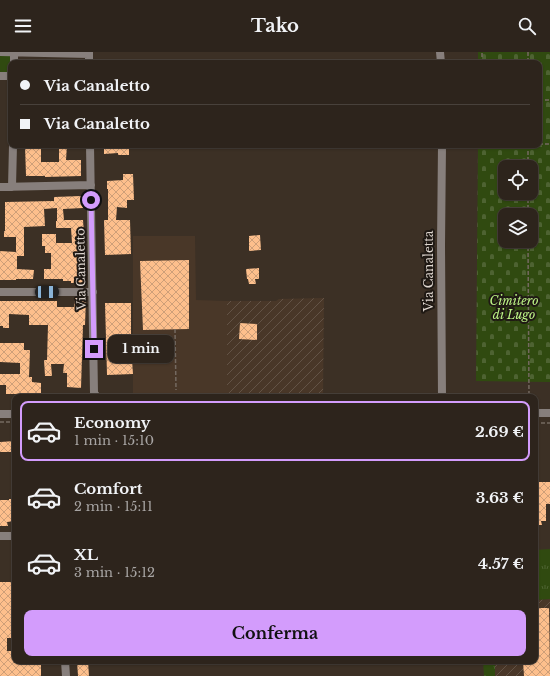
<!DOCTYPE html>
<html lang="it">
<meta charset="utf-8">
<style>
body{margin:0;font-family:"Libre Baskerville",serif;background:#352c25;color:#f1f3f6;height:100vh;display:flex;flex-direction:column;font-size:15px;white-space:nowrap}
*{box-sizing:border-box;margin:0}
p{font-size:13px;color:#a7a4a3}
.icon{flex:none;width:22px;height:22px;fill:none;stroke:currentColor;stroke-width:2;stroke-linecap:round;stroke-linejoin:round}
.map{position:relative;flex:1;overflow:hidden}
.side{position:absolute;left:12px;top:342px;width:526px;height:270px;display:flex;flex-direction:column;background:#2d241c;border-radius:8px;box-shadow:0 1px 3px #0004,0 0 0 1px #48413b}
.side>*{flex:none}
.banner{position:absolute;left:8px;top:8px;width:534px;height:88px;border-radius:8px;box-shadow:0 1px 3px #0004,0 0 0 1px #48413b;display:grid;align-content:center;height:88px;padding:0 12px;background:#2d241c}
.buttons{position:absolute;left:498px;top:108px;display:grid;gap:8px}
.buttons a{display:grid;place-items:center;width:40px;height:40px;border-radius:8px;background:#2d241c;box-shadow:0 1px 3px #0004,0 0 0 1px #48413b;font-size:20px}
.end{position:absolute;width:18px;height:18px;margin:-9px;border:5px solid #d39cfc;background:#111;box-shadow:0 0 0 2px #111}
.from{border-radius:50%}
.bubble{position:absolute;height:28px;border-radius:8px;background:#2d241c;box-shadow:0 1px 3px #0004,0 0 0 1px #48413b;font-size:13px;font-weight:700;line-height:28px;text-align:center}
.car{position:absolute;width:12px;height:24px;margin:-12px -6px;border-radius:5px;box-shadow:0 0 3px 1px #0007;background:linear-gradient(#222 24%,#8ab4d8 0 40%,#222 0 76%,#8ab4d8 0 86%,#222 0)}
.banner b{display:flex;align-items:center;gap:14px;height:38px;font-size:15px}
.banner b+b{border-top:1px solid #48413b}
.banner i{width:10px;height:10px;background:#f1f3f6}
ul{padding:7px 0 0;list-style:none}
li{display:flex;align-items:center;gap:12px;height:60px;margin:0 8px 6px;padding:0 4px;border:2px solid transparent;border-radius:8px}
li div{flex:1}
li b{display:block;font-size:15px}
li em{font-style:normal;font-weight:700}
li.selected{border-color:#d39cfc}
li>.icon{width:36px;height:36px;stroke-width:1.5}
.cta{display:flex;gap:8px;margin-top:auto;padding:8px 12px}
.cta a{flex:1;height:46px;border-radius:8px;background:#d39cfc;color:#111;font-size:16px;font-weight:700;line-height:46px;text-align:center}
header{display:flex;justify-content:space-between;align-items:center;height:52px;padding:0 12px;background:#2d241c;font-size:18px;font-weight:700}
.map>svg:first-child{display:block}
.built{fill:#493728}
.industrial{fill:url(#industrial-furrows)}
.grass{fill:url(#grass-tufts)}
.cemetery{fill:url(#cemetery-stones);fill-rule:evenodd}
.green{fill:#304a10}
.building{fill:url(#building-cross-hatch)}
.lines{fill:none;stroke-linecap:round;stroke-linejoin:round}
.path{stroke:#746960;stroke-width:1.5;stroke-dasharray:4 2;stroke-linecap:butt}
.minor{stroke:#877f7c;stroke-width:8}
.route{stroke:#d39cfc;stroke-width:5}
.labels{text-anchor:middle;stroke-width:4;stroke-linejoin:round;paint-order:stroke}
.street-label{font-size:12px;fill:#dfd7d0;stroke:#1f1914}
.park-label{font-size:12px;font-style:italic;fill:#bdf486;stroke:#1f1914}
</style>
<header><svg class="icon" aria-label="menu" viewBox="0 0 24 24"><path d="M4 6h16M4 12h16M4 18h16"/></svg>Tako<svg class="icon" aria-label="search" viewBox="0 0 24 24"><circle cx="10" cy="10" r="6"/><path d="M15 15l6 6"/></svg></header>
<div class="map">
<svg width="550" height="624" viewBox="0 0 550 624">
<defs>
<pattern id="industrial-furrows" width="10" height="10" patternUnits="userSpaceOnUse"><rect width="10" height="10" fill="#493728"/><path d="M-1 1l2-2M0 10L10 0M9 11l2-2" fill="none" stroke="#635346"/></pattern>
<pattern id="grass-tufts" width="24" height="20" patternUnits="userSpaceOnUse"><rect width="24" height="20" fill="#304a10"/><path d="M3 7l-1-3M5 7V3M7 7l1-3M15 17l-1-3M17 17v-4M19 17l1-3" fill="none" stroke="#4e6332"/></pattern>
<pattern id="cemetery-stones" width="16" height="16" patternUnits="userSpaceOnUse"><rect width="16" height="16" fill="#304a10"/><path d="M2 7V4a2 2 0 0 1 4 0v3zM10 15v-3a2 2 0 0 1 4 0v3z" fill="#4e6332"/></pattern>
<pattern id="building-cross-hatch" width="8" height="8" patternUnits="userSpaceOnUse"><rect width="8" height="8" fill="#fdbf8c"/><path d="M0 0l8 8M0 8l8-8" fill="none" stroke="#ce9f78"/></pattern>
</defs>
<rect width="100%" height="100%" fill="#3c3025"/>
<path class="built" d="M133,184H195L196,248L227,249V345H133Z"/>
<path class="industrial" d="M324,246L323,345H227V249H276L279,247Z
M550,547V624H495V609H535V548Z"/>
<path class="grass" d="M550,497V547L535,548V498Z
M483,609H495V624H484Z"/>
<path class="cemetery" d="M478,0H550V330L476,329L478,93H539V11H478ZM505,115H531V141H505ZM505,163H531V189H505Z"/>
<path class="green" d="M0,4H11V22H0Z"/>
<path class="building" d="M25,93H41V110H59V93H67L66,108H81V124L45,125V124H26Z
M104,93H129V103H118V101L104,102Z
M123,122H133L134,148H127V156L117,155L116,168H130L131,202L105,203L104,168H108V137H107V129L123,128Z
M81,144V150H82L83,156L63,157L64,168H83L84,181H85V231H71V229H63V227H44V217H51V201H45V194H42V182H56V191H72L71,176H56V169H57V156L44,157L45,174L24,175V204H17V217L34,218L33,227H16V228H0V199L16,200V185H4V179H5V150L54,149V145Z
M260,183L261,198L249,199V184Z
M189,208V277L143,278L140,209Z
M259,216V227H255L256,232H249L248,227H247L246,217Z
M75,246H86L85,273H83L81,336L67,335V321H63L64,312H51L52,324H45L44,308H47L48,273H29V263L9,262V276H3V274H0V249H57V255H74Z
M105,251H131V292L133,322L107,323Z
M240,271L257,272V288L239,287Z
M0,291H24V298H30L29,325H32V330L41,331V342H6V333H0V322H20V311L0,310Z
M15,389V400H0V390Z
M535,430H550V452H546V469H541L542,473H535Z
M9,447H15V469L7,470L8,474H0V448H9Z
M0,530H15V586H7V599H15V609H41V624H0Z
M535,556H549L550,624H524L523,609H535Z
M77,609H88L89,624H78Z"/>
<g class="lines">
<path class="path" d="M528,0V11
M482,11V0
M539,48H550
M539,92H550
M528,93V115
M528,141V163
M528,189L529,345
M175,277L176,338
M198,345H199
M0,370H15
M535,371H550"/>
<path class="minor" d="M0,0L89,2
M440,0L441,11
M14,11V1
M89,11V0
M0,24H11
M90,93L94,341L97,345
M442,93L441,193L442,345
M0,135L91,133
M12,135L13,93
M0,240H93
M535,361H550
M0,362H15
M0,484H15
M65,609L66,624"/>
</g>
<g class="lines">
<path class="route" d="M91,148L94,297"/>
</g>
<g class="labels">
<g class="street-label">
<text transform="translate(81 217) rotate(-91)" y="4">Via Canaletto</text>
<text transform="translate(429 219) rotate(-90)" y="4">Via Canaletta</text>
</g>
<g class="park-label">
<text x="514" y="253">Cimitero<tspan x="514" dy="14">di Lugo</tspan></text>
</g>
</g>
</svg>
<div class="buttons">
<a><svg class="icon" aria-label="locate" viewBox="0 0 24 24"><circle cx="12" cy="12" r="6"/><path d="M12 2v4M12 18v4M2 12h4M18 12h4"/></svg></a>
<a><svg class="icon" aria-label="layers" viewBox="0 0 24 24"><path d="M12 4l9 5-9 5-9-5zM3 14l9 5 9-5"/></svg></a>
</div>
<i class="end from" style="left:91px;top:148px"></i>
<i class="end" style="left:94px;top:297px"></i>
<div class="bubble" style="left:108px;top:283px;width:66px">1 min</div>
<i class="car" style="left:47px;top:240px;rotate:90deg"></i>
<div class="banner">
<b><i class="from"></i>Via Canaletto</b>
<b><i></i>Via Canaletto</b>
</div>
<section class="side">
<ul>
<li class="selected"><svg class="icon" aria-label="car" viewBox="0 0 24 24"><path d="M5 17H2v-5l4-1 3-4h7l3 4 3 1v5h-3M9 17h6M6 11h13"/><circle cx="7" cy="17" r="2"/><circle cx="17" cy="17" r="2"/></svg><div><b>Economy</b><p>1 min · 15:10</p></div><em>2.69 €</em></li>
<li><svg class="icon" aria-label="car" viewBox="0 0 24 24"><path d="M5 17H2v-5l4-1 3-4h7l3 4 3 1v5h-3M9 17h6M6 11h13"/><circle cx="7" cy="17" r="2"/><circle cx="17" cy="17" r="2"/></svg><div><b>Comfort</b><p>2 min · 15:11</p></div><em>3.63 €</em></li>
<li><svg class="icon" aria-label="car" viewBox="0 0 24 24"><path d="M5 17H2v-5l4-1 3-4h7l3 4 3 1v5h-3M9 17h6M6 11h13"/><circle cx="7" cy="17" r="2"/><circle cx="17" cy="17" r="2"/></svg><div><b>XL</b><p>3 min · 15:12</p></div><em>4.57 €</em></li>
</ul>
<div class="cta"><a>Conferma</a></div>
</section>
</div>
